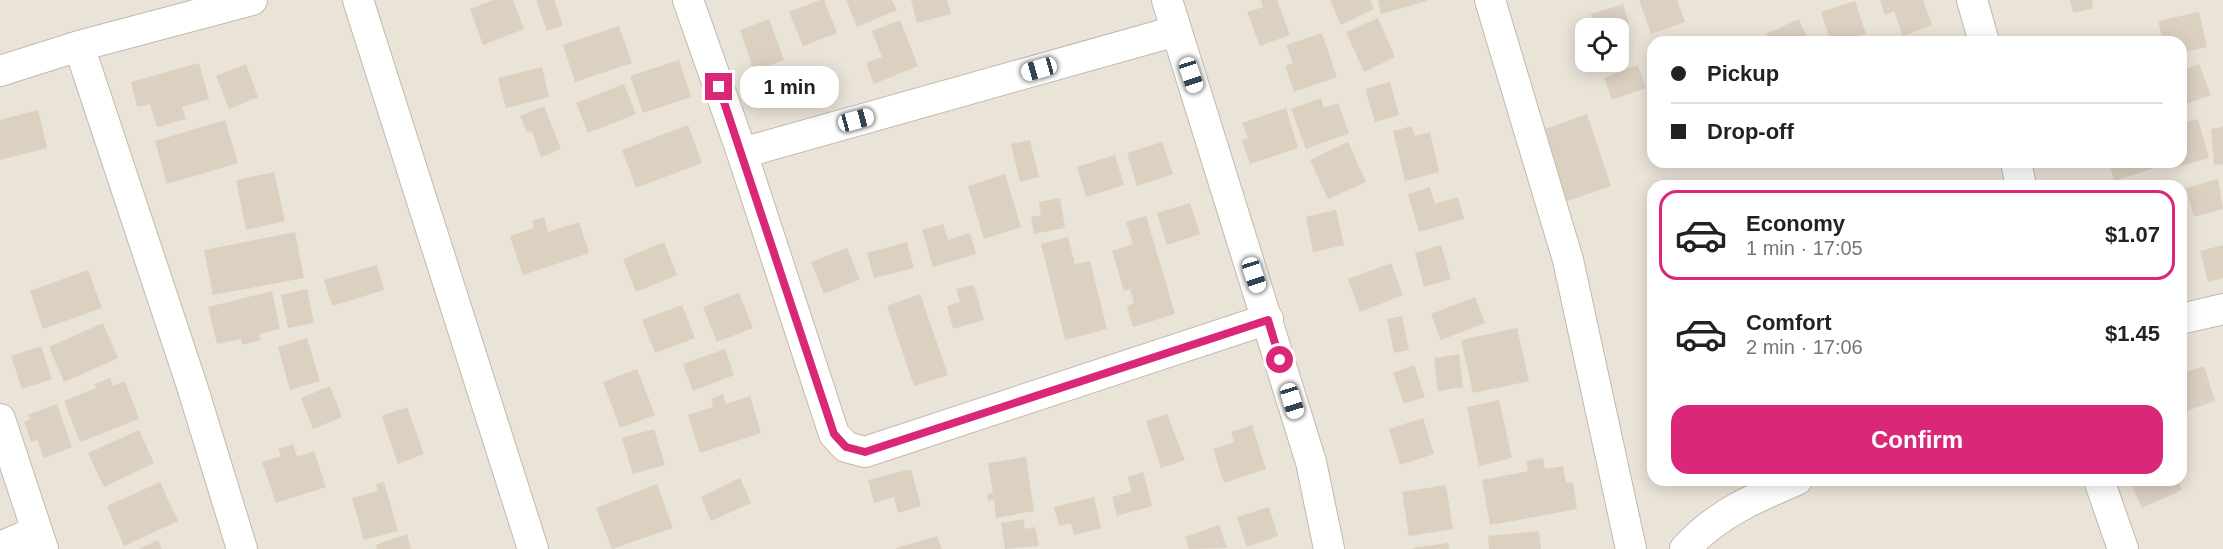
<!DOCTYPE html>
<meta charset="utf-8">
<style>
body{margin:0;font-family:Helvetica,sans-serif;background:#f2f2f2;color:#222;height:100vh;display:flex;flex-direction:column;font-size:22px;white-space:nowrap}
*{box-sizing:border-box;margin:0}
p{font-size:20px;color:#767676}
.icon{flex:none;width:33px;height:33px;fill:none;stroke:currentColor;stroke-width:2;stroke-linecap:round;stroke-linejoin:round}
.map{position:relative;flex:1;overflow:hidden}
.details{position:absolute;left:1647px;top:180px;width:540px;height:306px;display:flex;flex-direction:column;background:#fff;border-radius:18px;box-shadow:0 3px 15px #0003}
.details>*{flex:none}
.top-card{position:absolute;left:1647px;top:36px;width:540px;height:132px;border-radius:18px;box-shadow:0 3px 15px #0003;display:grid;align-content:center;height:132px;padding:0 24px;background:#fff}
.controls{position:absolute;left:1575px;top:18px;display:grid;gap:12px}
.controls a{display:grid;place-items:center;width:54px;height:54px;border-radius:12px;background:#fff;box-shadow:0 3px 15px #0003;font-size:30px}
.end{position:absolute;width:27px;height:27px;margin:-14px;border:8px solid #db2777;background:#fff;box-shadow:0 0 0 3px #fff}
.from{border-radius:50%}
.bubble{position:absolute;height:42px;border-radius:18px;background:#fff;box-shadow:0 3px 15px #0003;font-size:20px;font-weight:600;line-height:42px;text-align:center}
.car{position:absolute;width:18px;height:36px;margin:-18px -9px;border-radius:8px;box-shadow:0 0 4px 2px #0007;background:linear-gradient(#fff 24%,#345 0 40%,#fff 0 76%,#345 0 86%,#fff 0)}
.top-card b{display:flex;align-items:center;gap:21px;height:57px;font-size:22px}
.top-card b+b{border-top:2px solid #e0e0e0}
.top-card i{width:15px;height:15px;background:#222}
ul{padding:10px 0 0;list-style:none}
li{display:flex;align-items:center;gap:18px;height:90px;margin:0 12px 9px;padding:0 12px;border:3px solid transparent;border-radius:18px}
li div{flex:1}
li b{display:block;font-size:22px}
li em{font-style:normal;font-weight:600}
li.active{border-color:#db2777}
li>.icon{width:54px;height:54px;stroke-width:1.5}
.button{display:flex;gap:12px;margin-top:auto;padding:12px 24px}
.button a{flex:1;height:69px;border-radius:18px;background:#db2777;color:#fff;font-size:24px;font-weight:600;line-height:69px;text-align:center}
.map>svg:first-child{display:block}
.residential{fill:#eae3d8;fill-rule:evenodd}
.building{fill:#dcd0c1}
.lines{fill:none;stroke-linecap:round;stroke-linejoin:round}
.minor-casing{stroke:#c2b9ac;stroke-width:32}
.minor{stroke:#fff;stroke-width:30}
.route{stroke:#db2777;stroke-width:8}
</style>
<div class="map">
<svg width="2223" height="549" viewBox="0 0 2223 549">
<rect width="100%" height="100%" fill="#f6f2ea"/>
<path class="residential" d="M0,0H2223V549H0ZM1586,28H1618V62H1586ZM1653,42H2181V162H1653ZM1653,186H2181V480H1653Z"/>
<path class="building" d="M493,0H513L524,29L483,45L470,9Z
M536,0H554L563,25L547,31Z
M820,0H824L837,33L803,46L789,12Z
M846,0H892L897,10L857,27Z
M911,0H947L951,14L917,23Z
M1261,0H1277L1290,35L1260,46L1247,12L1263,7Z
M1330,0H1370L1374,9L1341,25Z
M1378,0H1427V1L1381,14Z
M1639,0H1677L1685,22L1651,34Z
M1880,0H1923L1932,25L1903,36L1894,11L1885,15Z
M2070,0H2092L2093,8L2073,13Z
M1855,1L1866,34L1831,42L1821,12Z
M1623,4L1629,23L1619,26L1626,47L1618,50V28H1596L1591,14Z
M2199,12L2207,47L2181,53V42H2150V40L2162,37L2158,21Z
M1378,18L1395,57L1364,72L1346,32Z
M769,19L784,60L754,71L740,30Z
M1799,19L1809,42H1770L1766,34Z
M900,20L918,66L874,84L866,63L882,57L872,31Z
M619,26L632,63L575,82L563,45Z
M1322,33L1337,77L1294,92L1285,66L1293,63L1286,45Z
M679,60L691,97L643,113L630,76Z
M199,63L209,99L182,107L186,119L157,127L150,104L137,107L131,82Z
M246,64L258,97L229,109L216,76Z
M2199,64L2211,95L2181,106V71Z
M1638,65L1646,88L1612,100L1604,78Z
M542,67L549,97L506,108L498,78Z
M1390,82L1399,115L1375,122L1365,89Z
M624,84L636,114L588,133L576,103Z
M1321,98L1324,108L1338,103L1349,133L1306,149L1291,109Z
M544,106L561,149L541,157L532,131L527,132L520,116Z
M1286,108L1298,148L1250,164L1242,140L1248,138L1242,123Z
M38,110L47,148L0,160V120Z
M1587,114L1611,186L1565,202L1540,131Z
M2198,119L2209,158L2177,167L2176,162H2181V123Z
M225,120L238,163L167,184L155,141Z
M688,125L702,163L636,188L622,150Z
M1412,126L1415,136L1430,132L1439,172L1405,181L1393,131Z
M2223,127V164L2214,165L2211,129Z
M1030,140L1039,177L1020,182L1011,144Z
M1162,142L1173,174L1137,186L1127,153Z
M1348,142L1366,182L1328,199L1310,160Z
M1115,155L1124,185L1086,197L1077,167Z
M2109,162H2156L2158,167L2114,181Z
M274,172L285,221L246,230L236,180Z
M1005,174L1021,227L984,239L968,186Z
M2218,179L2223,209L2194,217L2186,188Z
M1430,187L1435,204L1458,197L1464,219L1419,232L1408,194Z
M1060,198L1065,228L1034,234L1031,217L1041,215L1039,202Z
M1190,203L1200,234L1167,245L1157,213Z
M1336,210L1344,245L1313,252L1306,217Z
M1146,216L1175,314L1133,327L1127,306L1134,303L1130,289L1124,291L1112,251L1133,244L1126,222Z
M544,217L548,232L579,222L589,253L523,275L510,236L534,228L532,221Z
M943,224L948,240L970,233L976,254L933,267L922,230Z
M295,232L304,278L213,295L204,250Z
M1068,237L1075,264L1090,261L1107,329L1065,340L1041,244Z
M664,242L677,275L636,292L623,259Z
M907,242L914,268L874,278L867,253Z
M1441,245L1451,279L1424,287L1415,253Z
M2223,245V278L2208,282L2200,251Z
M847,248L860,279L824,294L811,262Z
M1391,263L1403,295L1360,312L1348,279Z
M377,265L384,290L332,306L324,280Z
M88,270L102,308L43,329L30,291Z
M974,285L984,320L953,329L947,306L960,302L956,289Z
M307,289L314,323L288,328L281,295Z
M272,291L280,329L259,334L261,340L242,345L241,339L217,344L208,307Z
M739,293L753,328L717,342L703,307Z
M920,294L948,375L914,386L887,306Z
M1475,297L1485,323L1441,340L1431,314Z
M682,305L695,338L655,353L642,320Z
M1402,316L1409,350L1394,353L1387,319Z
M103,323L118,358L64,382L49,347Z
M1517,328L1529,381L1473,393L1461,340Z
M307,338L320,381L290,390L278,347Z
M41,346L52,379L22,389L11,356Z
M725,349L734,375L693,391L683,364Z
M1459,354L1463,387L1438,391L1434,358Z
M1414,365L1425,397L1404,404L1393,373Z
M2204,366L2215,401L2181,413V374Z
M637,369L655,415L620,428L603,382Z
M110,378L113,386L125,381L139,419L80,442L64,401L96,388L95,384Z
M330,386L342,417L313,429L301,398Z
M723,394L726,404L750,396L761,433L700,453L688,415L713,407L711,399Z
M1499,400L1512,458L1479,466L1467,407Z
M57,404L72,447L44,458L37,440L31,442L24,422L30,419L28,415Z
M407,407L424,454L398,464L382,416Z
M1167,414L1185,460L1161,468L1146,421Z
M1423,418L1434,454L1400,465L1389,429Z
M1252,425L1266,469L1224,483L1213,449L1234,442L1231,432Z
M654,429L665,465L633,474L622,438Z
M139,430L154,463L104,487L88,453Z
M293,444L297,457L314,451L326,487L276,503L262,462L281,456L278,449Z
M1026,457L1034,511L996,518L994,500L988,501L987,494L993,493L988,463Z
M1543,458L1545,469L1563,466L1566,483L1573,482L1577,509L1490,525L1482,480L1528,471L1526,461Z
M911,469L921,506L898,513L894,497L874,503L868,480Z
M1143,472L1152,506L1117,516L1112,497L1131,492L1128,477Z
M740,478L751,503L711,521L701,497Z
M2129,480H2178L2182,490L2142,508Z
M160,482L178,521L124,546L107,506Z
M384,482L398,531L364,540L352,498L378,491L376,484Z
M657,484L673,528L612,549L596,508Z
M1446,485L1453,529L1409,536L1402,492Z
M1094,497L1101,528L1074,535L1071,523L1059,526L1054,507Z
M1269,507L1278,536L1247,547L1237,517Z
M1023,519L1025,529L1035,527L1039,546L1005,549L1001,523Z
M1219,525L1227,548L1189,549L1185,537Z
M1539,531L1541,549H1489L1488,536Z
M407,534L411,549H377L375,545Z
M937,536L942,549H896V548Z
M158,540L162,549H139Z
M1448,543L1449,549H1413L1412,548Z"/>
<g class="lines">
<defs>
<path id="minor" d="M358,0L533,549
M688,0L742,153L834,434L846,447L865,452L1268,319
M1167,0L1311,462L1329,549
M1490,0L1568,260L1631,549
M1972,0L1984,42
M79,46L192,386L242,549
M0,71L79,46L252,0
M742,153L1176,31
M2016,162L2021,186
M2181,319L2223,309
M0,419L43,549
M2099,480L2123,549
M0,547L37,531
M1685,549C1715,515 1756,497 1797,480"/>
</defs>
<use href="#minor" class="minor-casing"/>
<use href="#minor" class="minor"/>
</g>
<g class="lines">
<path class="route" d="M719,87L834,434L846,447L865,452L1268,320L1280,360"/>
</g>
</svg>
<div class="controls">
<a><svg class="icon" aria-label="locate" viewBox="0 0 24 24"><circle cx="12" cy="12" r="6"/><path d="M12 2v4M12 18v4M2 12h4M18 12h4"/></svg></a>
</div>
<i class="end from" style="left:1280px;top:360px"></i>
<i class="end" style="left:719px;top:87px"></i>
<div class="bubble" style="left:740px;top:66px;width:99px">1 min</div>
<i class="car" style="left:1039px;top:69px;rotate:254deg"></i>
<i class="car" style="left:1191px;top:75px;rotate:162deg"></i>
<i class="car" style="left:856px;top:120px;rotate:75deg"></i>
<i class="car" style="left:1254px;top:275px;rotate:162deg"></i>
<i class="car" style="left:1292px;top:401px;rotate:163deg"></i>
<div class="top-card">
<b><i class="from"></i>Pickup</b>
<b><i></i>Drop-off</b>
</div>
<section class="details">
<ul>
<li class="active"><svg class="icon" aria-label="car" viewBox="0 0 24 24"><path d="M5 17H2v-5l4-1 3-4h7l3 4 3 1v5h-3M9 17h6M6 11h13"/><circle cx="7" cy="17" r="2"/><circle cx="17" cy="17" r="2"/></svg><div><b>Economy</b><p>1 min · 17:05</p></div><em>$1.07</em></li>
<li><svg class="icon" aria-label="car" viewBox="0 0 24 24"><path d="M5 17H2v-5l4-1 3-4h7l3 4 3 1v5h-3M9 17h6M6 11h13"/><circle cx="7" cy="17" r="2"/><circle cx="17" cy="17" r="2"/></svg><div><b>Comfort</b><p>2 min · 17:06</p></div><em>$1.45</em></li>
</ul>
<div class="button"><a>Confirm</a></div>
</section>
</div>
